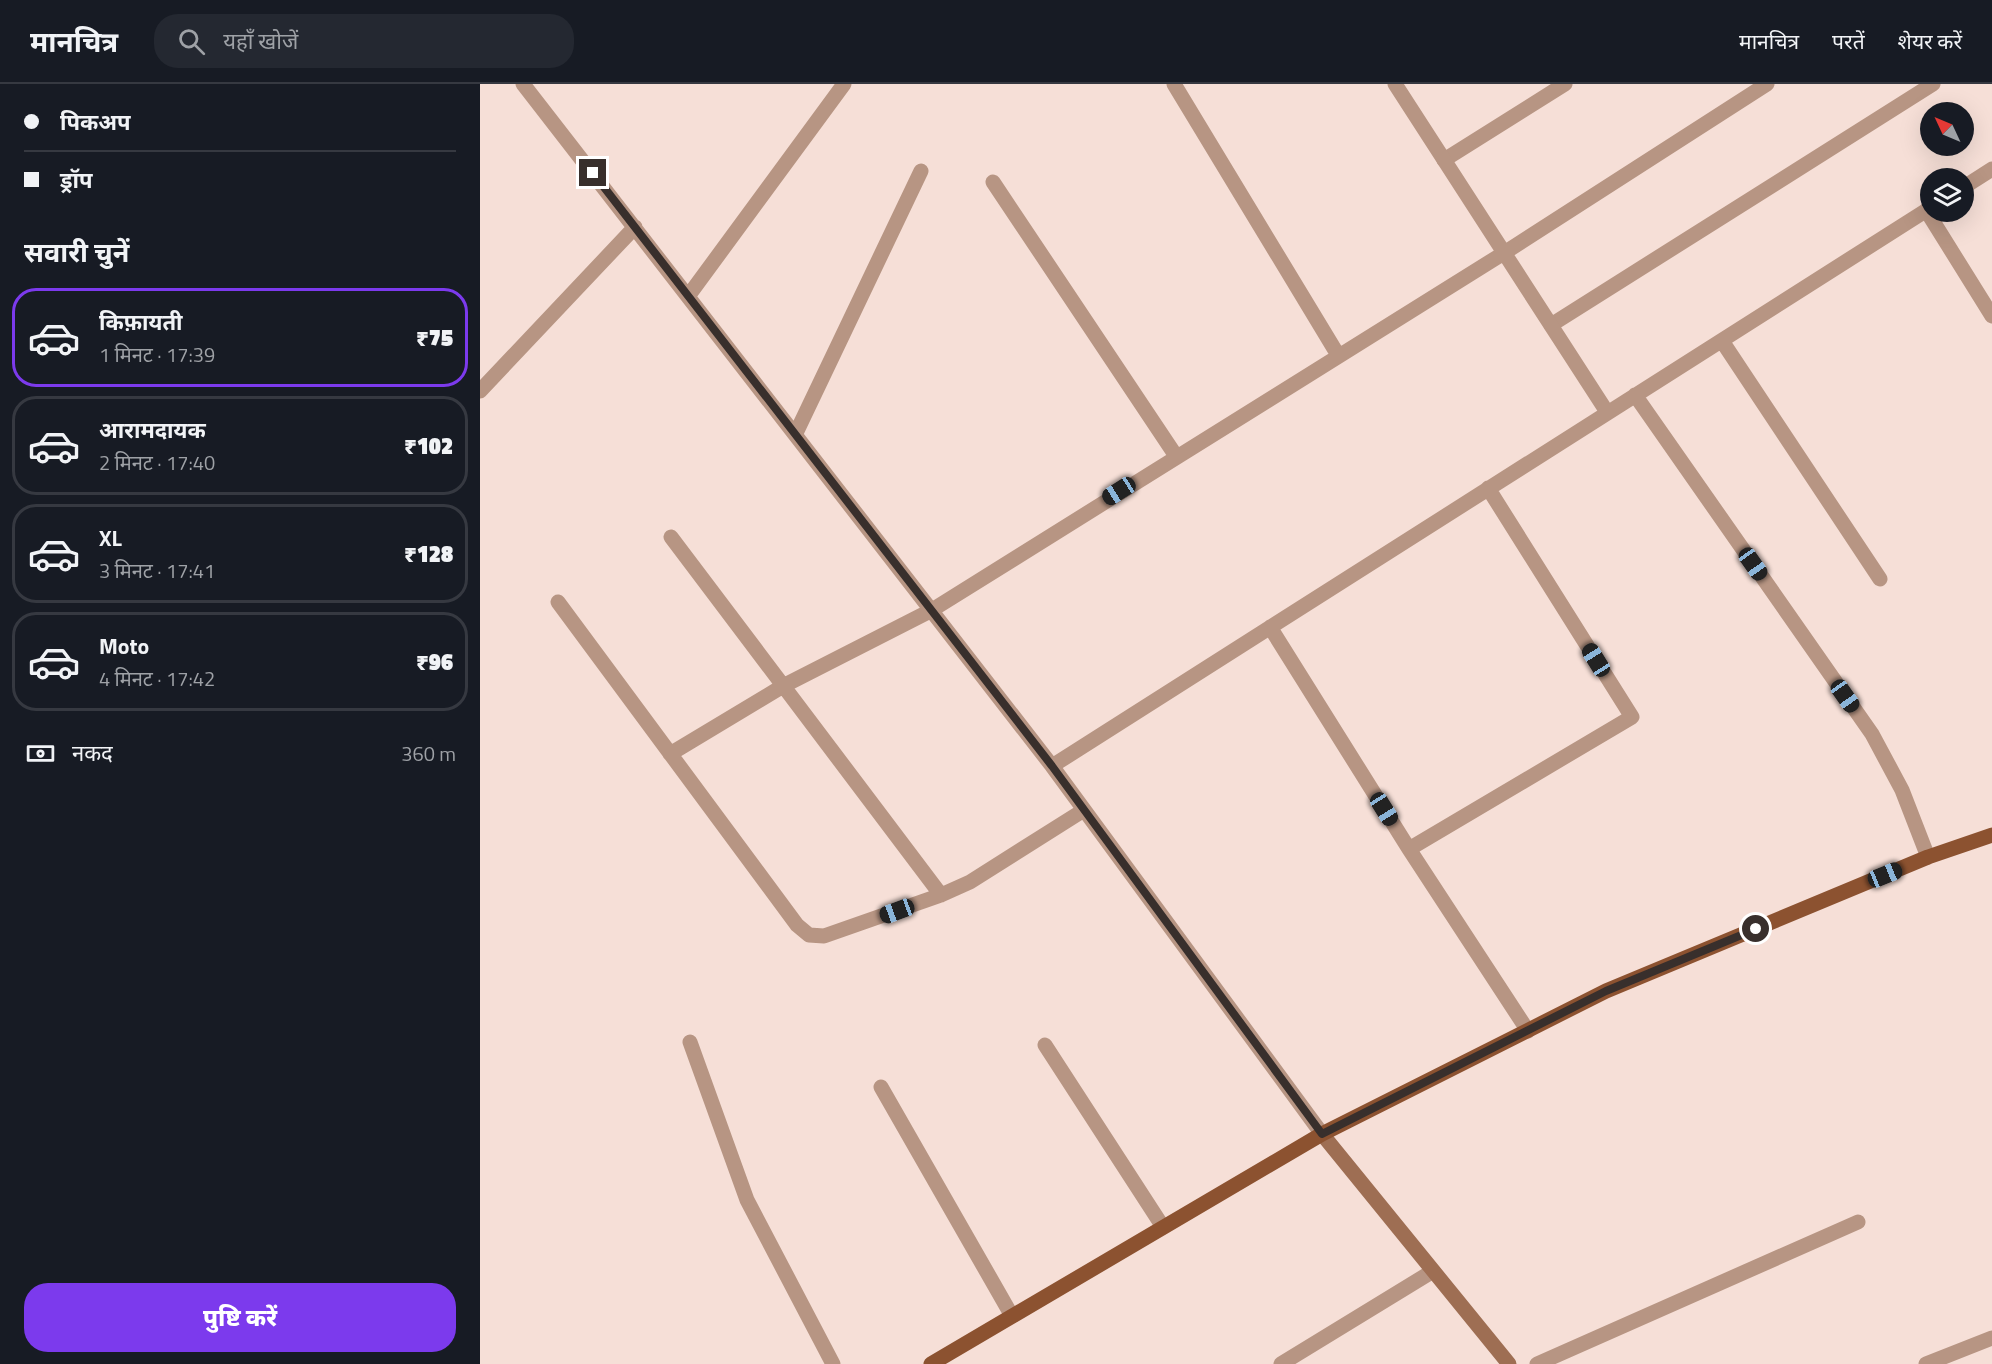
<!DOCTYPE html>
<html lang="hi">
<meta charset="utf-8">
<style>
body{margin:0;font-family:"Titillium Web","Noto Sans Devanagari",sans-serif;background:#242831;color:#f1f3f6;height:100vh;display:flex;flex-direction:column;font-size:22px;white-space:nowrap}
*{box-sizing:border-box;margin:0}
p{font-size:20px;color:#9ea1a6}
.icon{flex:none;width:33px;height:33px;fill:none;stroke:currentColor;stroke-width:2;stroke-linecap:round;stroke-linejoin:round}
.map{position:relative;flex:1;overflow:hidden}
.side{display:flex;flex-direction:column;background:#171b24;width:480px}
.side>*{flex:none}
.hud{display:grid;align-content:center;height:132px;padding:0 24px;background:#171b24}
.needle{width:39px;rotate:314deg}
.controls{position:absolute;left:1440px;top:18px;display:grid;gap:12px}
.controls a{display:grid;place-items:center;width:54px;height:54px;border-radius:50%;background:#171b24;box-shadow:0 6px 24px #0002;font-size:30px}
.end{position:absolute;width:27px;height:27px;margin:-14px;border:8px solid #382f2c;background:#fff;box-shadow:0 0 0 3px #fff}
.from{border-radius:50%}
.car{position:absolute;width:18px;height:36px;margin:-18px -9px;border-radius:8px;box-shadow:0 0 4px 2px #0007;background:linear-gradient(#222 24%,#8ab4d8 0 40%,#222 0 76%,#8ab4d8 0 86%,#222 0)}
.hud b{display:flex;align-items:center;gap:21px;height:57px;font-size:22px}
.hud b+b{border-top:2px solid #363941}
.hud i{width:15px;height:15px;background:#f1f3f6}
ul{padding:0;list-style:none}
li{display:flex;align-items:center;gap:18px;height:99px;margin:0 12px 9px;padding:0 12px;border:3px solid #363941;border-radius:24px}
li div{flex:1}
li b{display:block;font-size:22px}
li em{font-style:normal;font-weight:800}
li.current{border-color:#7c3aed}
li>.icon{width:54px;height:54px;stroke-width:1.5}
h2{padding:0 24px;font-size:27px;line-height:72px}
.pay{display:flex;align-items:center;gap:15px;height:66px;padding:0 24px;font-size:22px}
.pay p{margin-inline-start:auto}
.cta{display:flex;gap:12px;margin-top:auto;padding:12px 24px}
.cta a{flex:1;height:69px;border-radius:24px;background:#7c3aed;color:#fff;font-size:24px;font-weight:800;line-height:69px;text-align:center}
header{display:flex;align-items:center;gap:36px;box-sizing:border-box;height:84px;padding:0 30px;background:#171b24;border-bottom:2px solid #363941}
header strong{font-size:28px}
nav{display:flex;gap:33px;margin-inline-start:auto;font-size:21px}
.search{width:420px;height:54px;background:#242831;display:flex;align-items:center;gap:15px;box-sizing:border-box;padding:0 21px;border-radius:24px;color:#9ea1a6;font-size:22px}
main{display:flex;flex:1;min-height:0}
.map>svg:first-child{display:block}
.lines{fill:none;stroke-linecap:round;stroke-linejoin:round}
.lane{stroke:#b79583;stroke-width:15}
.street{stroke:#b79583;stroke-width:15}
.secondary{stroke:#9e6e53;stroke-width:15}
.primary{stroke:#8c5230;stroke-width:15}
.route{stroke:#382f2c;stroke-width:8}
</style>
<header>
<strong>मानचित्र</strong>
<div class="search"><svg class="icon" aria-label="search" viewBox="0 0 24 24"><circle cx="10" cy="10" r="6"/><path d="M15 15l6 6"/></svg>यहाँ खोजें</div>
<nav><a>मानचित्र</a><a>परतें</a><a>शेयर करें</a></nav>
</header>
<main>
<section class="side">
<div class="hud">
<b><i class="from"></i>पिकअप</b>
<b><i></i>ड्रॉप</b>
</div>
<h2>सवारी चुनें</h2>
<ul>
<li class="current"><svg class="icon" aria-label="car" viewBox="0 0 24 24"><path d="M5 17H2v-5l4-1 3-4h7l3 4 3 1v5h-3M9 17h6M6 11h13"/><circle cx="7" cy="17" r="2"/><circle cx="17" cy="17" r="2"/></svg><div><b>किफ़ायती</b><p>1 मिनट · 17:39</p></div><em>₹75</em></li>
<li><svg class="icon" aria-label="car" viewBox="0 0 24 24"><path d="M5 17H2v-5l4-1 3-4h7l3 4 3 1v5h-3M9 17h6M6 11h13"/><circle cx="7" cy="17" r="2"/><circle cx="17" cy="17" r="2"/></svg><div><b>आरामदायक</b><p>2 मिनट · 17:40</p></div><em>₹102</em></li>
<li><svg class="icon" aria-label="car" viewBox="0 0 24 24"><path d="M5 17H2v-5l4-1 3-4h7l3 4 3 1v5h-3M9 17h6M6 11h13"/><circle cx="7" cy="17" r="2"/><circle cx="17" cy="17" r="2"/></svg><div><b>XL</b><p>3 मिनट · 17:41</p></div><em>₹128</em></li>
<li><svg class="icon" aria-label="car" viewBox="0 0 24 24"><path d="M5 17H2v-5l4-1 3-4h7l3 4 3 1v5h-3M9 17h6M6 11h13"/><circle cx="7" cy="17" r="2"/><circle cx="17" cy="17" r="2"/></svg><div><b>Moto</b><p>4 मिनट · 17:42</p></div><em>₹96</em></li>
</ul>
<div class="pay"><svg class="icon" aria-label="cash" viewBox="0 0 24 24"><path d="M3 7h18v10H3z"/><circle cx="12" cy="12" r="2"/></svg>नकद<p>360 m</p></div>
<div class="cta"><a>पुष्टि करें</a></div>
</section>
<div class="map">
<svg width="1512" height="1280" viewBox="0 0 1512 1280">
<rect width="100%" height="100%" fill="#f6dfd7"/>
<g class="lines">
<path class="lane" d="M964,76L1085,0
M1071,241L1453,0
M801,1280L953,1187"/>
<path class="street" d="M43,0L572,682L842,1050
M694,0L858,271
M915,0L1127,328
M513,98L696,372
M1484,103L1512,85
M1446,126L1512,232
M209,211L364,0
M1242,257L1400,495
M0,307L155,143
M1155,311L1392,650L1422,706L1448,773
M316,349L441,87
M191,453L461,811
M78,518L317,841L329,851L344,852L461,811L490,798L604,726
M790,543L929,765L1048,947
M190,670L303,602L452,526L1024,169L1287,0
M572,682L1450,124
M929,765L1152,633L1008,404
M210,958L267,1116L353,1280
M565,961L683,1143
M401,1003L532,1232
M1057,1280L1378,1138
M1446,1280L1512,1254"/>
<path class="secondary" d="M842,1050L1029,1280"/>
<path class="primary" d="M451,1280L842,1050L1126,907L1448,773L1512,751"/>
</g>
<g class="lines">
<path class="route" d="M113,89L572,682L842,1050L1126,907L1276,845"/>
</g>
</svg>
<div class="controls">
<a><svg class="needle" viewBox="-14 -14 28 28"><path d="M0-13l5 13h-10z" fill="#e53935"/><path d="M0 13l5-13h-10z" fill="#9ea1a6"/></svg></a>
<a><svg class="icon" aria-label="layers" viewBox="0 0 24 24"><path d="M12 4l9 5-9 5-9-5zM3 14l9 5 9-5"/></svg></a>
</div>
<i class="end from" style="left:1276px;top:845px"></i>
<i class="end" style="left:113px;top:89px"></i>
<i class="car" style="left:639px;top:407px;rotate:238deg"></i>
<i class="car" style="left:1273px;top:480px;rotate:145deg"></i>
<i class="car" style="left:1116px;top:576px;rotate:328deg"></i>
<i class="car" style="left:1365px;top:612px;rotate:145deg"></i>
<i class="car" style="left:904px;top:725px;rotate:148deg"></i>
<i class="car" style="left:1405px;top:791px;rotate:68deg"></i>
<i class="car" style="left:417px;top:827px;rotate:250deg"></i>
</div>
</main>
